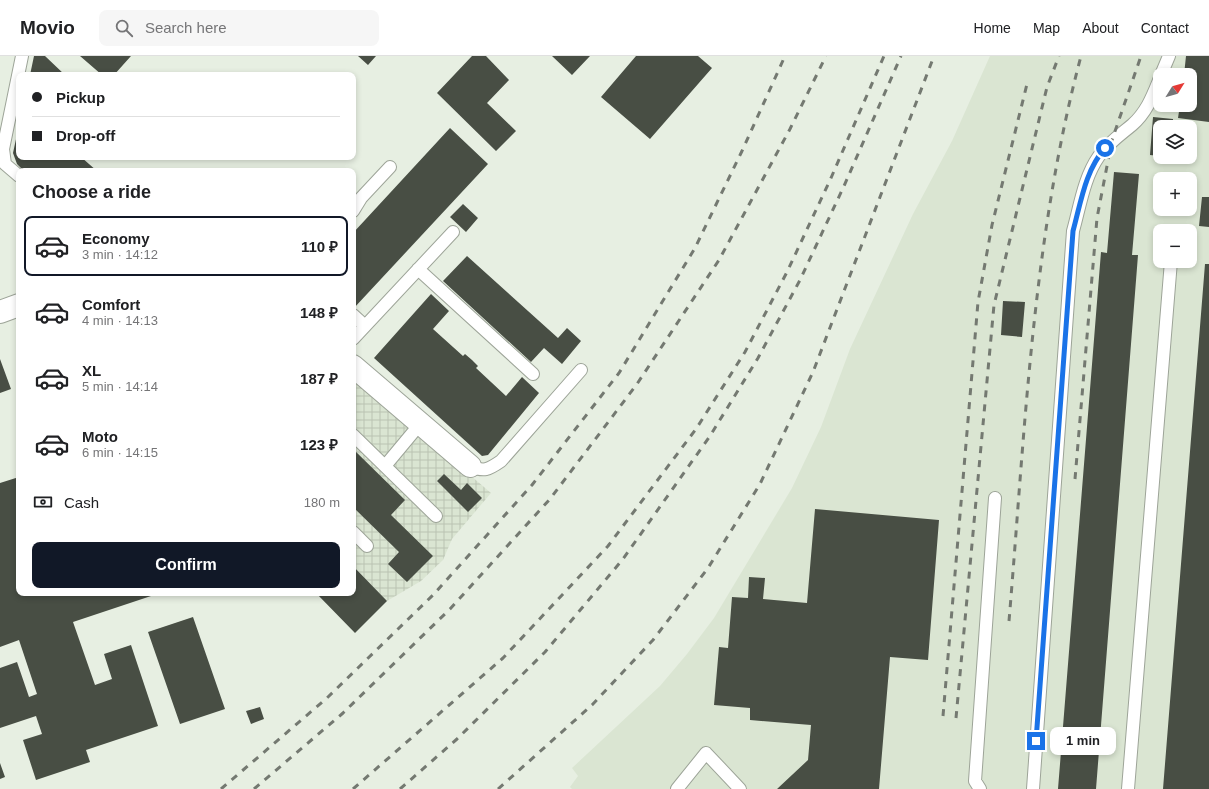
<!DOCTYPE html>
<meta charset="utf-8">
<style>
body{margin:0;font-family:Arial,sans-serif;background:#f6f6f6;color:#202124;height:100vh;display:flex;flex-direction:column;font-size:15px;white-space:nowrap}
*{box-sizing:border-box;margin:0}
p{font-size:13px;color:#757577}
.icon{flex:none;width:22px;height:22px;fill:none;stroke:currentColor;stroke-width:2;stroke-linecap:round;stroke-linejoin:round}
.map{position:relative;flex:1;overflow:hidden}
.sheet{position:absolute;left:16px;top:112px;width:340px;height:428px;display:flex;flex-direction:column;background:#fff;border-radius:8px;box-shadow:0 2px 6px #0003}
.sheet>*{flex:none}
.guide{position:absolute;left:16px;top:16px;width:340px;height:88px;border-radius:8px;box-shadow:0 2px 6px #0003;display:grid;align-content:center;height:88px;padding:0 16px;background:#fff}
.needle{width:26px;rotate:53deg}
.buttons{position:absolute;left:1153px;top:12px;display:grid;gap:8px}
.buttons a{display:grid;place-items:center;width:44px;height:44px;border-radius:8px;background:#fff;box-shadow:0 2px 6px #0003;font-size:20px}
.end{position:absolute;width:18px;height:18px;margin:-9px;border:5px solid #1a73e8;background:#fff;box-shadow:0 0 0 2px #fff}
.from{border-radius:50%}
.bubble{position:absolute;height:28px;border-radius:8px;background:#fff;box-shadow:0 2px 6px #0003;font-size:13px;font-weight:800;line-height:28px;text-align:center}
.guide b{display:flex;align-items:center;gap:14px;height:38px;font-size:15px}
.guide b+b{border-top:1px solid #e0e0e0}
.guide i{width:10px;height:10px;background:#202124}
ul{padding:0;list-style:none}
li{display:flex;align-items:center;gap:12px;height:60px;margin:0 8px 6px;padding:0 8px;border:2px solid transparent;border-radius:8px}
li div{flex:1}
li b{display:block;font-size:15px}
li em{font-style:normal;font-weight:800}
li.on{border-color:#111827}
li>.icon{width:36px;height:36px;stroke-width:1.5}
h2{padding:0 16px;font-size:18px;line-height:48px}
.pay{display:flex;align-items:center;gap:10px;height:44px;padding:0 16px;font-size:15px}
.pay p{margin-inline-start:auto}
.primary-button{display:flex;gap:8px;margin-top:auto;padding:8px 16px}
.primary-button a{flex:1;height:46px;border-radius:8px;background:#111827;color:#fff;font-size:16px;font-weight:800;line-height:46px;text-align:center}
header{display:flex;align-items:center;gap:24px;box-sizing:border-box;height:56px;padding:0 20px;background:#fff;border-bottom:1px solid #e0e0e0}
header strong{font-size:19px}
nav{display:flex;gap:22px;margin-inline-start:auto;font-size:14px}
.search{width:280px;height:36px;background:#f6f6f6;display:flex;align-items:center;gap:10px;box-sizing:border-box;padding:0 14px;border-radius:8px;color:#757577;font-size:15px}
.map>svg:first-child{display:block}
.built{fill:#dae5d2;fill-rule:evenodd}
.industrial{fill:url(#industrial-grid)}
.building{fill:#484e44}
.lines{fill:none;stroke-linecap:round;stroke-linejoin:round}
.lane-casing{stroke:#9da498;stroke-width:14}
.street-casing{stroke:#9da498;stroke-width:24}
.lane{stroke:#fff;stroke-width:12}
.street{stroke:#fff;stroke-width:22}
.rail{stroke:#747971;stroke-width:3;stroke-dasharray:7 7;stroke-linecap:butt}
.route{stroke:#1a73e8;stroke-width:5}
</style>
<header>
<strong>Movio</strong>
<div class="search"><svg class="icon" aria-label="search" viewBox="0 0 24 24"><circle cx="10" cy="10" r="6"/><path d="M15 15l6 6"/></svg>Search here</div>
<nav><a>Home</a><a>Map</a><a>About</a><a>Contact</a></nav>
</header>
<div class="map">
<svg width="1209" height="733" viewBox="0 0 1209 733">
<defs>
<pattern id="industrial-grid" width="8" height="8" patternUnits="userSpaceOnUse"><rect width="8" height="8" fill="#dae5d2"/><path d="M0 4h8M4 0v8" fill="none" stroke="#bac3b3"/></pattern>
</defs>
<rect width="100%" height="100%" fill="#e7efe2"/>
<path class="built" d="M990,0H1209V733H572L570,731L578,720L572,712L660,630L687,598L714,562L792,432L821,371L850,293L913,158L952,85ZM1160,19H1190V49H1160ZM1160,71H1190V101H1160ZM1160,123H1190V153H1160ZM1160,175H1190V205H1160Z"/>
<path class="industrial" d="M353,319L491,437L452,483L443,504L421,525L387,545L353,510Z"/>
<path class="building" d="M34,0H45L65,19H30Z
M80,0H131L114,19H102Z
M358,0H376L368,9Z
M472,0H486L509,24L487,47L516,75L496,95L437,37Z
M552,0H590L572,19Z
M636,0H698L712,12L650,83L601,41Z
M1186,0H1209V66L1178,62L1180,49H1190V19H1184Z
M1153,61L1173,63V71H1160V100L1150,99Z
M450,72L488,108L354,252L353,251V177Z
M18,74L19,101H81L97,115H24L17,108L13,97Z
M1114,116L1139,118L1132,199H1138L1096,733H1058L1101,196L1107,197Z
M1202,141H1209V171L1199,170Z
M463,148L478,162L466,176L450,161Z
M467,200L558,282L567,272L581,285L562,308L544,292L531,306L443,225Z
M1205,208H1209V733H1163Z
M431,238L449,255L433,273L463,300L465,298L472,304L478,310L476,312L506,340L522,321L539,337L488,399L482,400L374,302Z
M1003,245L1025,246L1022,281L1001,279Z
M0,303L11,333L0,337Z
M353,393L405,444L391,459L433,500L407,526L388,508L399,496L353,451Z
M444,418L461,434L467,427L482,442L468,456L437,425Z
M19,421V537H160L73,566L95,629L112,623L104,598L131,589L158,670L86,694L90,706L36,724L23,684L42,678L36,660L0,672V612L17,606L29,641L37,638L19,584L0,591V427Z
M815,453L939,464L928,604L890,601L879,733H777L808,704L811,669L750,664V652L714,649L719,591L728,592L732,541L748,542L749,521L765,522L763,543L807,547Z
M353,510L387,545L355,577L316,537H353Z
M193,561L225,653L180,668L148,576Z
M260,651L264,663L251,668L246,655Z
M0,707L5,721L0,723Z"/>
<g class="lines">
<defs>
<path id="lane" d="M1161,19L1169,0
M19,120L5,108L3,93L22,0
M353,155L361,142L390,111
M418,213L533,318
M353,259L365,270
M353,283L453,176
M353,379L436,460
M385,410L420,368
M470,410C484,416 488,414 501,405L581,314
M353,476L367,490
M677,733L706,697L740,733
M980,733L975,725L995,442
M1033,733L1073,175C1080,150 1084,121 1099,100C1108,87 1120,79 1132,69C1147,56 1153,39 1160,22
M1128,733L1171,205"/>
<path id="street" d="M0,256L19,249
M353,310L470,410"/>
</defs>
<use href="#lane" class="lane-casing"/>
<use href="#street" class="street-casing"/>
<use href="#lane" class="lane"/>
<use href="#street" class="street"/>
<path class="rail" d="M1075,423L1097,162L1112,84L1141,0
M1009,565C1025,376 1032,184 1081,0
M943,660L978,246L992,169L1028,24
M956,662L994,249L1047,31L1059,0
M221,733L327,642L433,539L532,429L619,317L695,192L742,95L785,0
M254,733L343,657L450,553L550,443L637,328L719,204L790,73L826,0
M353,733L503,602L608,490L696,373L745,296L787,216L831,122L884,0
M400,733L457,683L545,596L623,503L710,380L758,302L800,224L844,130L901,0
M498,733L592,649L653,584L708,512L760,428L813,316L934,0"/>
</g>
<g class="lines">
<path class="route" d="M1036,685L1073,175C1081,146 1085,115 1105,92"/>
</g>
</svg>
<div class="buttons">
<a><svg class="needle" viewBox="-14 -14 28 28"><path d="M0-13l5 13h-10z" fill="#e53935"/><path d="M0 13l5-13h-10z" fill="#757577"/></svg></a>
<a><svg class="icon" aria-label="layers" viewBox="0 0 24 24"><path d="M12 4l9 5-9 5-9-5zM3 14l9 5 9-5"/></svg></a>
<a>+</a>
<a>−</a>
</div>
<i class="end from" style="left:1105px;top:92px"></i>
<i class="end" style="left:1036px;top:685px"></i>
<div class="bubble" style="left:1050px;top:671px;width:66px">1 min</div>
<div class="guide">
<b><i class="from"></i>Pickup</b>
<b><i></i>Drop-off</b>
</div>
<section class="sheet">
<h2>Choose a ride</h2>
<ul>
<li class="on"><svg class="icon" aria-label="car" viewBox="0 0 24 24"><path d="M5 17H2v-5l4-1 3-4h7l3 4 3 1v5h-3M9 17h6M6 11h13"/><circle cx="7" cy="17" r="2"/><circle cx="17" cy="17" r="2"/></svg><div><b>Economy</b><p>3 min · 14:12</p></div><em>110 ₽</em></li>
<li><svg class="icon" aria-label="car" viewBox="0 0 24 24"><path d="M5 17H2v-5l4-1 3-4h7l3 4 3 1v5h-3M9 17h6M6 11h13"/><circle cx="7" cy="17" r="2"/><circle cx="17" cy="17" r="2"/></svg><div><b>Comfort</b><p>4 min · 14:13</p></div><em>148 ₽</em></li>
<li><svg class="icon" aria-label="car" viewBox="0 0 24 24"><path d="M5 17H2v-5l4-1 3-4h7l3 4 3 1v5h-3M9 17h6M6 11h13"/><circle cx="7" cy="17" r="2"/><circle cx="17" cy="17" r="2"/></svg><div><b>XL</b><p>5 min · 14:14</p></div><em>187 ₽</em></li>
<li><svg class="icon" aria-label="car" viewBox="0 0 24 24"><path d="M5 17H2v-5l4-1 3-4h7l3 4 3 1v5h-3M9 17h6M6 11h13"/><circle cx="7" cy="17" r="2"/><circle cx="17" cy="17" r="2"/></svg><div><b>Moto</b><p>6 min · 14:15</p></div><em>123 ₽</em></li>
</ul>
<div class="pay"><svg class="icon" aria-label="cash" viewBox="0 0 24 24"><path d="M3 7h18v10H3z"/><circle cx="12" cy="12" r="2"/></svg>Cash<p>180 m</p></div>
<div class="primary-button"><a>Confirm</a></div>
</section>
</div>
